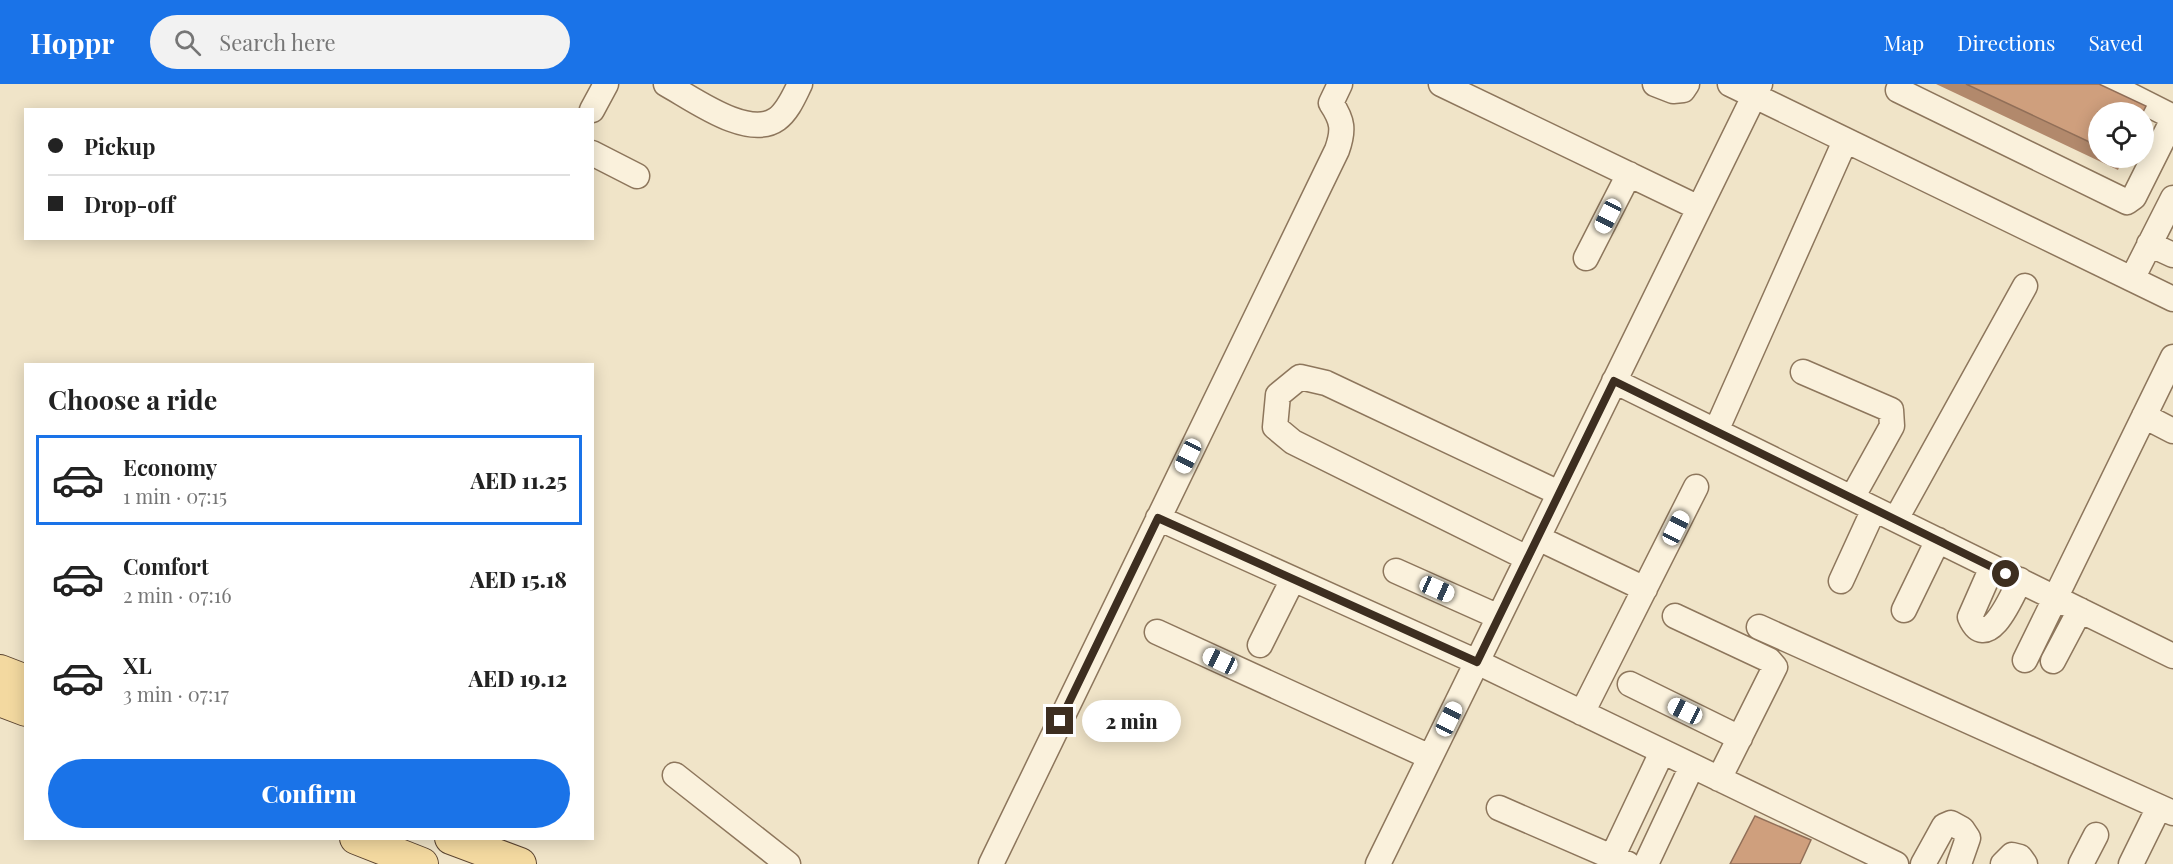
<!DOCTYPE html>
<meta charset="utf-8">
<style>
body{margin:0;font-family:"Playfair Display",serif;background:#f2f2f2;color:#222;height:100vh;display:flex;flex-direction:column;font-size:22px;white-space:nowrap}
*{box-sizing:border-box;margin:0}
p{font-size:20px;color:#767676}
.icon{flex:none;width:33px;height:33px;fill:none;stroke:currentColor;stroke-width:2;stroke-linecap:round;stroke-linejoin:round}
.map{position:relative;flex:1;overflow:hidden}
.side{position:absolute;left:24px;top:279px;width:570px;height:477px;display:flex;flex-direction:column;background:#fff;border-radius:0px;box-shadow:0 3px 15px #0003}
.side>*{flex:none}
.guide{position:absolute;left:24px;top:24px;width:570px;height:132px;border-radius:0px;box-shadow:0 3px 15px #0003;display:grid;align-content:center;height:132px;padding:0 24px;background:#fff}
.controls{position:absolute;left:2088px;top:18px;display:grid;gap:12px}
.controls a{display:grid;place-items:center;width:66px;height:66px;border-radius:50%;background:#fff;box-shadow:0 3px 15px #0003;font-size:30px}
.end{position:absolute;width:27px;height:27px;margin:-14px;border:8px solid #3d2e20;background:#fff;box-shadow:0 0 0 3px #fff}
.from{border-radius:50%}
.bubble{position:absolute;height:42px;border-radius:21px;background:#fff;box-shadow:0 3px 15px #0003;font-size:20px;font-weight:800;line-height:42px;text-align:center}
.car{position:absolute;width:18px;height:36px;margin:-18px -9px;border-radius:8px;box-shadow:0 0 4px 2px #0007;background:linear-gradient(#fff 24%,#345 0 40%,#fff 0 76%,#345 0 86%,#fff 0)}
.guide b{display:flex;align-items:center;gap:21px;height:57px;font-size:22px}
.guide b+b{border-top:2px solid #e0e0e0}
.guide i{width:15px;height:15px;background:#222}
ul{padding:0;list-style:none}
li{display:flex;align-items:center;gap:18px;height:90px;margin:0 12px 9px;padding:0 12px;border:3px solid transparent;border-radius:0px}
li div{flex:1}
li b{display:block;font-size:22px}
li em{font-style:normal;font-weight:800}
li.on{border-color:#1a73e8}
li>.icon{width:54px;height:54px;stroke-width:1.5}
h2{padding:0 24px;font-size:27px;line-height:72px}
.cta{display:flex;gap:12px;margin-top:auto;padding:12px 24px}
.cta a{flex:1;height:69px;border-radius:36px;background:#1a73e8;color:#fff;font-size:24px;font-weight:800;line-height:69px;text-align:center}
header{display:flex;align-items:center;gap:36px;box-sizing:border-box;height:84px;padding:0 30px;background:#1a73e8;color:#fff}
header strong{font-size:28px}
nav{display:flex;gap:33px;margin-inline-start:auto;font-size:21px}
.search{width:420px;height:54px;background:#f2f2f2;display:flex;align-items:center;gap:15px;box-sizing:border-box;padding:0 21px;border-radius:33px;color:#767676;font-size:22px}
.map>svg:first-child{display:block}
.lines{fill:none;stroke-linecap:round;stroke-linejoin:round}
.minor-casing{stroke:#8d765c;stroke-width:27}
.major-casing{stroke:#5b4430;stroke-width:34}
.minor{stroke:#faf1dc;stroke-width:24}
.major{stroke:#f3d9a0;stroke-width:32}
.wall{fill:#b2896c}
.building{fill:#cf9f7d;stroke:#916f58;stroke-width:1.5}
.route{stroke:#3d2e20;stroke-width:8}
</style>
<header>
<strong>Hoppr</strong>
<div class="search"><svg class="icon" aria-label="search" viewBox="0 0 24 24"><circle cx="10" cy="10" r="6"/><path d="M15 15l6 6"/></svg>Search here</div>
<nav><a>Map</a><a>Directions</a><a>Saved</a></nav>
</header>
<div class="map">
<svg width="2173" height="780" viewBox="0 0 2173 780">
<rect width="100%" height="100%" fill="#f0e4c8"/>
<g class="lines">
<defs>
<path id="minor" d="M666,0C692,14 748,56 777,35C788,27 794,12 800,0
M1441,0L1699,124
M1655,0L1673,7L1683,6L1687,0
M1730,0L2173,215
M2108,0L2173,33
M1898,6L2127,118L2134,113L2173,35
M592,26L606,0
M592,69L637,92
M2149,160L2173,171
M1586,174L1629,90
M2132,195L2173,114
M1803,288L1891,326L1892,342L1852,414
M1614,297L2173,572
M2144,332L2173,347
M1716,347L1845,57
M1158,434L1477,578L1896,780
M1896,435L2025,202
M1538,454L1645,505
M1527,474L1293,358L1275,343L1278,311L1300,293L1326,299L1559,409
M1992,483L1970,533C1987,573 2013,510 2020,496
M1396,487L1499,533
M1841,497L1874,425
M1904,526L1938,456
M1675,532L1769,576L1775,583L1719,695
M1759,543L2173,729
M1157,548L1430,673
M1260,561L1293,495
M2025,576L2173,273
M2053,577L2080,526
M1630,600L1740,654
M1582,629L1696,403
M675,691L788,780
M1499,724L1628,780
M991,780L1337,66C1344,46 1343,37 1331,19L1340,0
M1378,780L1760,0
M1609,780L1662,668
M1646,780L1692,682
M1923,780L1944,742L1951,739L1962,745L1968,754L1959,780
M2003,780L2012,771L2020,773L2025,780
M2081,780L2096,751
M2131,780L2159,723"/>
<path id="major" d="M0,587L26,597
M0,616L26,626
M356,754L422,780
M451,754L520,780"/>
</defs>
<use href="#minor" class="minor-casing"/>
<use href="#major" class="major-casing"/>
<use href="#minor" class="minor"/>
<use href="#major" class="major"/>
</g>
<path class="wall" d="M1936,0H2099L2098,74H2123L2118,86Z"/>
<path class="building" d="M1966,0H2099L2146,22L2143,28H2098V62Z
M1755,732L1811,756L1800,780H1730Z"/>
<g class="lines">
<path class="route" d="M1060,637L1158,434L1477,578L1614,297L2006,490"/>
</g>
</svg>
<div class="controls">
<a><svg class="icon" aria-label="locate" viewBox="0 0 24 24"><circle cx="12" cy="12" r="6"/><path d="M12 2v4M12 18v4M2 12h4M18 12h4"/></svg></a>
</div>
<i class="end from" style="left:2006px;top:490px"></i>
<i class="end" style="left:1060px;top:637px"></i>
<div class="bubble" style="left:1082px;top:616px;width:99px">2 min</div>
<i class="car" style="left:1608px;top:132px;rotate:207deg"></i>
<i class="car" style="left:1188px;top:372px;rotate:206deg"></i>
<i class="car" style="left:1676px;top:444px;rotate:27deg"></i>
<i class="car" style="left:1437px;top:505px;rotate:114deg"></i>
<i class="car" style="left:1220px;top:577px;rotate:295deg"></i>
<i class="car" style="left:1685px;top:627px;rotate:296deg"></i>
<i class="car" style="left:1449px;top:635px;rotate:26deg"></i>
<div class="guide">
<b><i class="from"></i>Pickup</b>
<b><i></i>Drop-off</b>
</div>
<section class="side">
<h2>Choose a ride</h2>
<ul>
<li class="on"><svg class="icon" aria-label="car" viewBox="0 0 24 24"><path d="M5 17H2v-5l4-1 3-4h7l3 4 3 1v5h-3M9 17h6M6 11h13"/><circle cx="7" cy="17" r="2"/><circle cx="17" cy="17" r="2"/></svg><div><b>Economy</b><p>1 min · 07:15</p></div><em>AED 11.25</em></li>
<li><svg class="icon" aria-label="car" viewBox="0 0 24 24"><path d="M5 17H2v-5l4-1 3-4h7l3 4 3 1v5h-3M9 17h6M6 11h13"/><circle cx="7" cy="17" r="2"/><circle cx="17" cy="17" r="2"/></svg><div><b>Comfort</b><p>2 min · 07:16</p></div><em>AED 15.18</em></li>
<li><svg class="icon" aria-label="car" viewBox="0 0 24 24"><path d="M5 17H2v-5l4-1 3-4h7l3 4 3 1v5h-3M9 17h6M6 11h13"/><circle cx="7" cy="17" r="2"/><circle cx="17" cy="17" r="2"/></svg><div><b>XL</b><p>3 min · 07:17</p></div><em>AED 19.12</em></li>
</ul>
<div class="cta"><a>Confirm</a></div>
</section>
</div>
